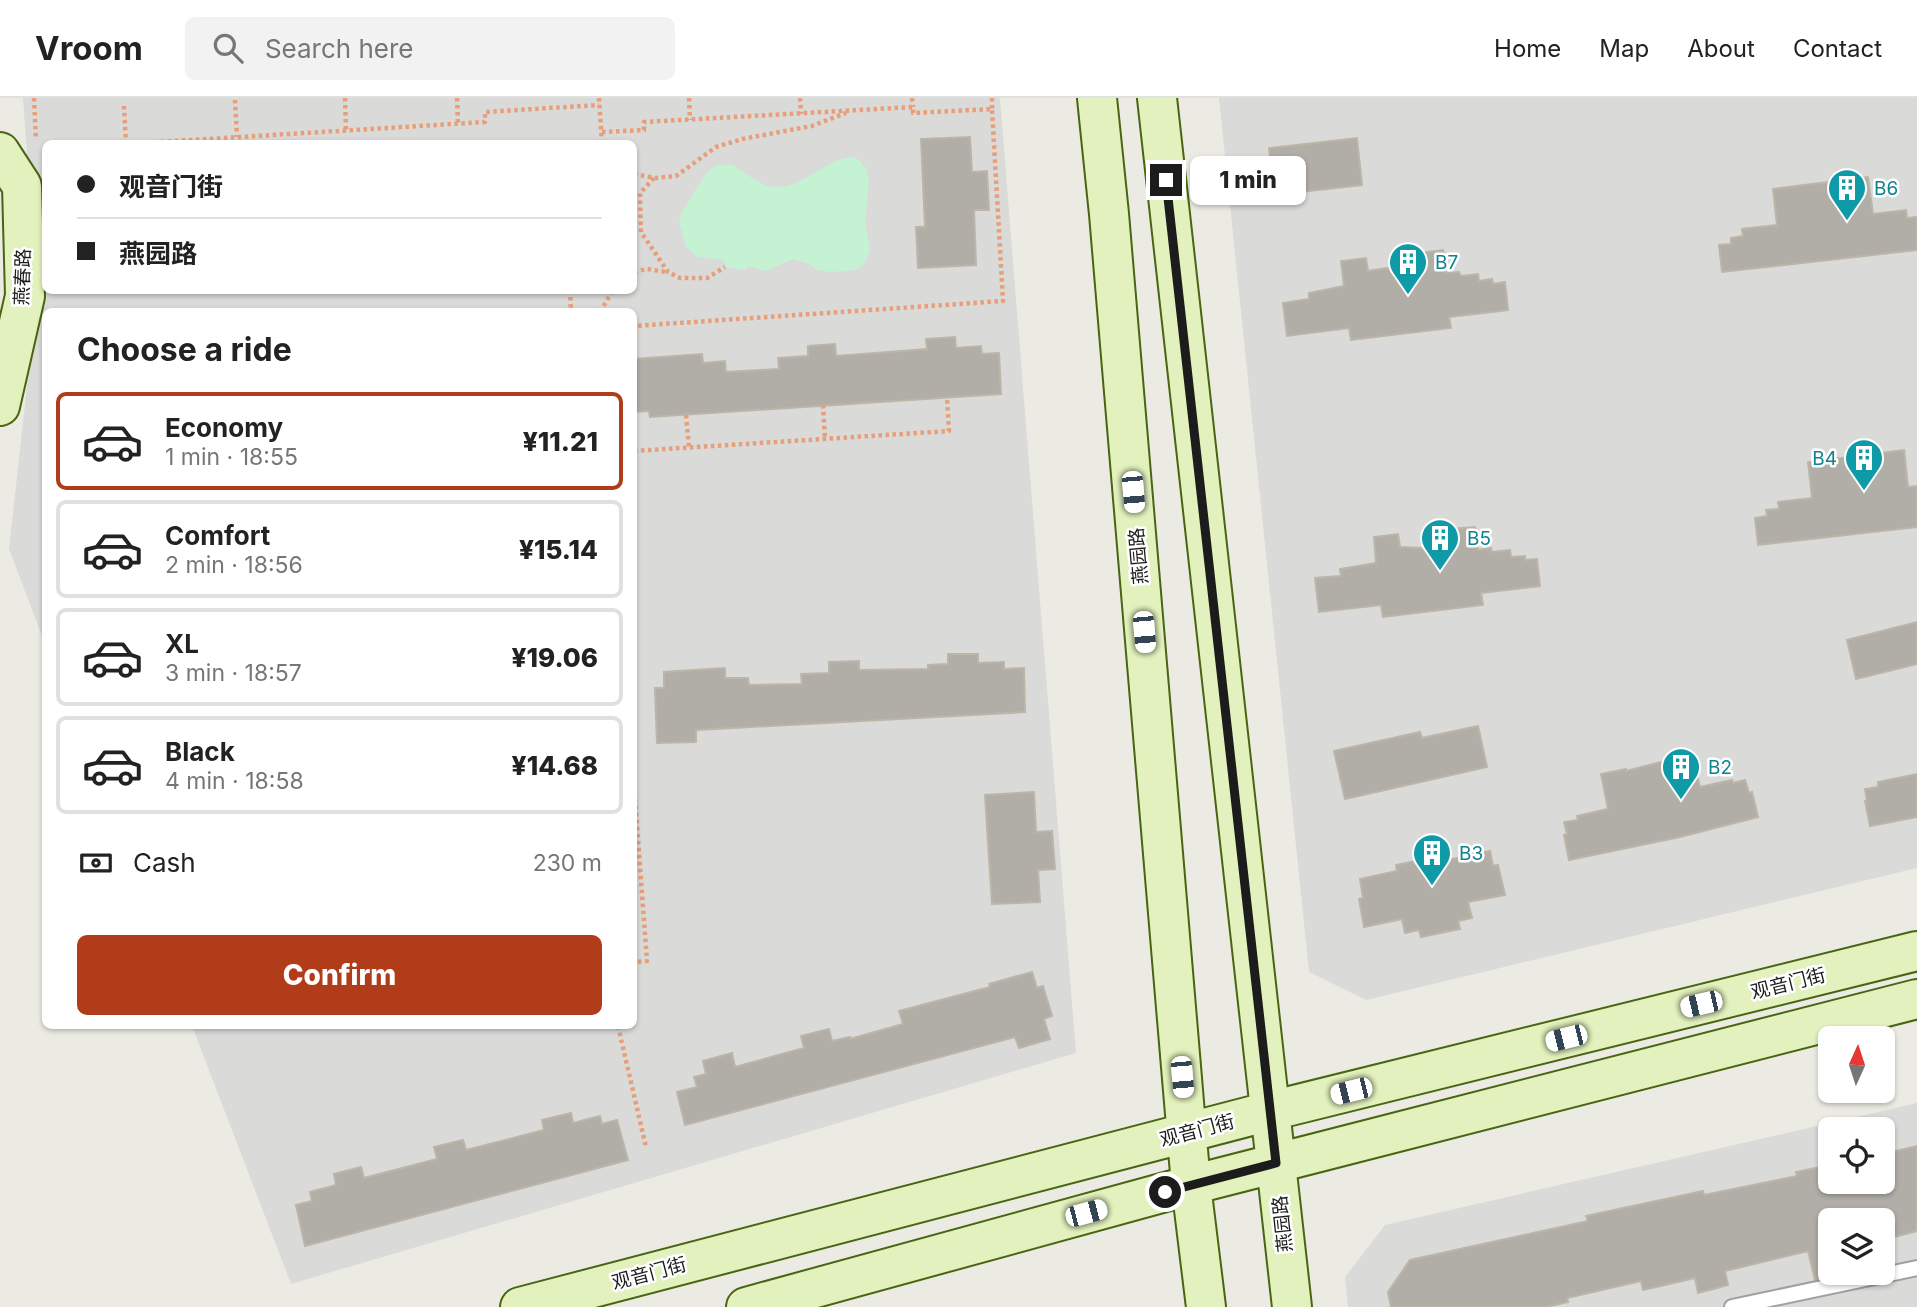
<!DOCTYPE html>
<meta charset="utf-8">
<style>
body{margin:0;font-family:Inter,"Noto Sans SC",sans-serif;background:#f2f2f2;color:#222;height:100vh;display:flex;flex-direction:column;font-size:26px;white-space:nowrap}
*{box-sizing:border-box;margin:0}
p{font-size:23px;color:#767676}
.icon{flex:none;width:38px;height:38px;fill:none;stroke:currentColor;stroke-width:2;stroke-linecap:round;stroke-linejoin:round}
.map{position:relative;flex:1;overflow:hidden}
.panel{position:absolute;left:42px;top:210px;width:595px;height:721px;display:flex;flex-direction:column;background:#fff;border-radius:10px;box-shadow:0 2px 5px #0004}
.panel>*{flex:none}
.guide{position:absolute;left:42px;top:42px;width:595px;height:154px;border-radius:10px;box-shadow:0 2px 5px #0004;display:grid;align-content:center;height:154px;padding:0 35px;background:#fff}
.needle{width:46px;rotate:3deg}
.controls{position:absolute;left:1818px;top:928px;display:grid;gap:14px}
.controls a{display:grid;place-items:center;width:77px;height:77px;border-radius:10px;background:#fff;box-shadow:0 2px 5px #0004;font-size:35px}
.end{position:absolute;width:32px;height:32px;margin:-16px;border:9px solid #1c1c1c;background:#fff;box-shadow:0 0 0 4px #fff}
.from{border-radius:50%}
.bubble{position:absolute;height:49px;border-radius:10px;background:#fff;box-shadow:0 2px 5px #0004;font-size:23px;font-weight:800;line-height:49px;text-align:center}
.car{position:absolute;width:21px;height:42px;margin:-21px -10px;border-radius:9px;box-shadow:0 0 5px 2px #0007;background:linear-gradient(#fff 24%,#345 0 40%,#fff 0 76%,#345 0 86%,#fff 0)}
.guide b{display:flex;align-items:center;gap:24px;height:66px;font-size:26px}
.guide b+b{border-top:2px solid #e0e0e0}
.guide i{width:18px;height:18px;background:#222}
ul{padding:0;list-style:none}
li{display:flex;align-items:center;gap:21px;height:98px;margin:0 14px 10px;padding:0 21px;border:4px solid #e0e0e0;border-radius:10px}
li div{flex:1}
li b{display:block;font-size:26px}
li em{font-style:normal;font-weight:800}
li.active{border-color:#b03c19}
li>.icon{width:63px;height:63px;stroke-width:1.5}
h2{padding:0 35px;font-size:32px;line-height:84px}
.pay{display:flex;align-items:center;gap:18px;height:77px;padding:0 35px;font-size:26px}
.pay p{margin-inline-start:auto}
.button{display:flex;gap:14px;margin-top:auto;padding:14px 35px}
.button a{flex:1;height:80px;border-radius:10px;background:#b03c19;color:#fff;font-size:28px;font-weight:800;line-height:80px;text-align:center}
header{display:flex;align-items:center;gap:42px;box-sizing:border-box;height:98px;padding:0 35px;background:#fff;border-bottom:2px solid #e0e0e0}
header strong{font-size:33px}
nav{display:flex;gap:38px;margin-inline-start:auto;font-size:24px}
.search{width:490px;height:63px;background:#f2f2f2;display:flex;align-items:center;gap:18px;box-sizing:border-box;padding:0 24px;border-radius:10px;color:#767676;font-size:26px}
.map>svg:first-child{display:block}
.residential{fill:#dadad9;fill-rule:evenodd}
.park{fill:#c5f2d3}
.building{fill:#b1aea7;stroke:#bcb5a8;stroke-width:2}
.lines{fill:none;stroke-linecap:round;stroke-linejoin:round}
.lane-casing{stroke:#a0a0a0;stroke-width:18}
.secondary-casing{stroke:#486512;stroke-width:42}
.path{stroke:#e89e79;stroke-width:4.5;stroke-dasharray:3.5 3.5;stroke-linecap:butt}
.lane{stroke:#fff;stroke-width:14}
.secondary{stroke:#e2f1bd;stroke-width:38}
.route{stroke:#1c1c1c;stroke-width:9}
.labels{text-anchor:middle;stroke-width:5;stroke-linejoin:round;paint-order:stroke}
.culture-label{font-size:19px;fill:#0d838f;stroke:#fff;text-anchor:start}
.street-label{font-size:19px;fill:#1c1c1c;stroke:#fff}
</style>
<header>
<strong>Vroom</strong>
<div class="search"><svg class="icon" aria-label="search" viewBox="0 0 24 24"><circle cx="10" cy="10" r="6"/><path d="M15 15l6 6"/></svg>Search here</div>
<nav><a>Home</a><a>Map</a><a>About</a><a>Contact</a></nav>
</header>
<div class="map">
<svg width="1917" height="1209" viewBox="0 0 1917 1209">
<rect width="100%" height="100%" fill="#ecebe3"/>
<path class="residential" d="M23,0H1000L1076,955L291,1186L192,928H634V214H46L45,546L9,451L37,197ZM46,46H634V192H46Z
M1219,0H1917V770L1366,902L1309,874Z
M1917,1005V1209H1348L1345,1179L1385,1127ZM1830,1031H1883V1083H1830ZM1830,1122H1883V1174H1830Z"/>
<path class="park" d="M853,59L860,63L867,72L869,84L865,125L870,151L867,161L861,169L854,172L831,174L817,172L809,166L793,161L766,173L748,168L746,172L725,169L724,162L697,159L686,149L679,123L683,112L704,78L715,68L732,66C743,73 753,82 765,87C796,99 823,60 853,59Z"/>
<path class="building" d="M970,39L972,74L987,73L989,112H974L976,167L918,170L916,129H925L921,41Z
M1357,40L1362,87L1274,97L1269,50Z
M1868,79L1873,116L1906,112L1907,120L1917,119V152L1722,174L1719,147L1731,146V140L1743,138L1742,131L1777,127L1773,91Z
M1443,152L1446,175L1459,174L1461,178L1478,176L1479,183L1492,181L1493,186L1505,184L1508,212L1449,219L1451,230L1351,242L1349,230L1287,238L1283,205L1309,201V195L1344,188L1341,163L1366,160L1368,173L1420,165L1419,155Z
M955,239L956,250L981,248L982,256L999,255L1001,296L650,319L649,313L634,314V261L702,256L703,265L725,263L726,274L779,271L778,260L808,258V248L835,246L836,258L927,251L926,241Z
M1904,352L1908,389L1917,388V429L1758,447L1755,420L1767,418L1766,412L1779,411L1778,404L1812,400L1808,364Z
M1475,429L1478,452L1491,450L1492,454L1510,452L1511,459L1525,458V462L1537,461L1540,488L1481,495L1483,507L1383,519L1381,507L1319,514L1315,480L1341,478L1340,471L1376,465L1374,439L1398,436L1400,449L1449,451L1448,442H1452L1451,431Z
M1917,524V566L1856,581L1847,542Z
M948,556H978V565L1004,564V571L1024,570L1025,614L696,632V644L657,645L655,590H664V574L725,570V580H748L749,587L802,586L801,576L829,575V564L859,563V572L928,571V567L948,566Z
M1478,628L1487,669L1345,701L1334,653L1420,634L1422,640Z
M1692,656L1700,689L1732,682L1733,685L1745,682L1749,695L1752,694L1758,719L1680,739L1569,762L1564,737L1567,736L1564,724L1578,722L1577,718L1608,711L1601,676L1626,671V673Z
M1917,676V719L1870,728L1865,703H1867L1865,691L1878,689V684Z
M1034,694L1036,734L1052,733L1055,771L1038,772L1040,804L992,806L985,697Z
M1490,753L1493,768L1498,767L1505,797L1468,804L1472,820L1458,823L1460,831L1421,839L1419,832L1405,835L1402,821L1364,829L1359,801L1363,800L1360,781L1397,773L1396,767L1446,757L1448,762Z
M1032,874L1037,890L1043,888L1052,918L1044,921L1050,941L1019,950L1015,939L685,1027L677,994L697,989L694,979L706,976L703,963L732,955L735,969L804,950L801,938L829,931L832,943L850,939V941L903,926L899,913L990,889L989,886Z
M571,1015L573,1025L600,1018L602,1026L617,1022L628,1062L305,1148L296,1107L312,1103L310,1094L336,1087L334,1076L361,1069L364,1080L383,1075L437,1061L434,1049L463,1042L466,1052L544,1032L542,1022Z
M1917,1048V1133L1883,1142V1122H1830V1178L1815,1182L1808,1153L1725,1173L1728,1187L1698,1195L1695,1180L1643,1192L1641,1183L1567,1200L1568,1204L1546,1209H1391L1388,1194L1410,1162L1588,1123L1586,1118L1703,1093L1704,1097L1797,1078L1796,1074L1830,1067V1083H1883V1056Z"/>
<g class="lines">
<defs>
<path id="lane" d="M1732,1209L1917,1170"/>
<path id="secondary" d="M1097,0L1109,116L1191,1087L1206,1209
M1157,0L1292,1209
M0,54L22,88L25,198L0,308
M520,1209L1270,1013L1917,853
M746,1209L1191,1087L1917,901"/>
</defs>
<use href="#lane" class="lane-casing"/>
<use href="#secondary" class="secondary-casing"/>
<path class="path" d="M34,0L36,42
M345,0L346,32
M457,0L458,26
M599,0L602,46
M689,0L690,22
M800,0L801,16
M912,0L913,9
M992,0V11
M235,2L237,39
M124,8L126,46
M602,34L644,32V24L913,9V15L992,11L1003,203L634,228
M126,46L485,24V14L599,7
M634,76L655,80L676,78L716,49L742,41L812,28L846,15
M654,80L640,95L641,134L668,174L680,180H707L725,169
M634,174L647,171L667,174
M570,192L571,214
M600,214L613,192
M823,307L825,340
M686,317L689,349
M634,353L949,333L947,300
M634,687L647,863L634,864
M618,928L646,1049"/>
<use href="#lane" class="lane"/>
<use href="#secondary" class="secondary"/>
</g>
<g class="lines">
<path class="route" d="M1165,1094L1276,1065L1166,82"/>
</g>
<defs>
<symbol id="building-pin" viewBox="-11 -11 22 30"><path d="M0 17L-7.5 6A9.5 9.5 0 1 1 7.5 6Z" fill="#0f9aa8" stroke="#fff"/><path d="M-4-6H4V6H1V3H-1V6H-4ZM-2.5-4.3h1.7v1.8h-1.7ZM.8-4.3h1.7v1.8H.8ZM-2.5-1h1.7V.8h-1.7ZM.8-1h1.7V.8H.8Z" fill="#fff"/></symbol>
</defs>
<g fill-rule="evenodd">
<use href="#building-pin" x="1825" y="68" width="44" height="60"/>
<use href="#building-pin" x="1386" y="142" width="44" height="60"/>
<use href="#building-pin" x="1842" y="338" width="44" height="60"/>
<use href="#building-pin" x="1418" y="418" width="44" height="60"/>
<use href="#building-pin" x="1659" y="647" width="44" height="60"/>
<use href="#building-pin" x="1410" y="733" width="44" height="60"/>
</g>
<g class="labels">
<g class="culture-label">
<text x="1874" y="97">B6</text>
<text x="1435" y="171">B7</text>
<text x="1837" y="367" text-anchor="end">B4</text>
<text x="1467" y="447">B5</text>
<text x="1708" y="676">B2</text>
<text x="1459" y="762">B3</text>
</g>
<g class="street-label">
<text transform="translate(22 179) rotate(-88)" y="7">燕春路</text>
<text transform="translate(1138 458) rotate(-95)" y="7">燕园路</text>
<text transform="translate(1788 885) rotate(-14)" y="7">观音门街</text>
<text transform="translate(1197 1032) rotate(-15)" y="7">观音门街</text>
<text transform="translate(1282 1126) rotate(-96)" y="7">燕园路</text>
<text transform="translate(649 1175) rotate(-15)" y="7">观音门街</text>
</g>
</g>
</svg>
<div class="controls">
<a><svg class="needle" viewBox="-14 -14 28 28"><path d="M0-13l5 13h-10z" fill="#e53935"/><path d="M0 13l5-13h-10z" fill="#767676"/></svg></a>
<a><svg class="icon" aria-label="locate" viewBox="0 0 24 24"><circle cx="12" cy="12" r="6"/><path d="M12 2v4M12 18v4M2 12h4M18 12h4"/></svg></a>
<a><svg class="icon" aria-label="layers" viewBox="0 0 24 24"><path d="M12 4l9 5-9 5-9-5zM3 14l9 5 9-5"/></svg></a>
</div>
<i class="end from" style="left:1165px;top:1094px"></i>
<i class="end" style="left:1166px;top:82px"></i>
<div class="bubble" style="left:1190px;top:58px;width:116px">1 min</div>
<i class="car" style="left:1133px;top:394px;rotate:175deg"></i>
<i class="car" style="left:1144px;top:534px;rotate:175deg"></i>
<i class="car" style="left:1701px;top:906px;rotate:257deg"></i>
<i class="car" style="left:1566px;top:940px;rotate:256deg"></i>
<i class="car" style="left:1182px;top:979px;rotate:175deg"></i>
<i class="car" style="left:1351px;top:993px;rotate:256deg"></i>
<i class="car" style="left:1086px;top:1115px;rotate:75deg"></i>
<div class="guide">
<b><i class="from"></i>观音门街</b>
<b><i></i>燕园路</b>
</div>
<section class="panel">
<h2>Choose a ride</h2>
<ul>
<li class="active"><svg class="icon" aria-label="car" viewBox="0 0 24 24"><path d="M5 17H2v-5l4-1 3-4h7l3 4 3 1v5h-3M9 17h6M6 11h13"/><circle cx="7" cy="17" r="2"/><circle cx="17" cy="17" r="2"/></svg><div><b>Economy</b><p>1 min · 18:55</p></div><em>¥11.21</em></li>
<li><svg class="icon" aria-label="car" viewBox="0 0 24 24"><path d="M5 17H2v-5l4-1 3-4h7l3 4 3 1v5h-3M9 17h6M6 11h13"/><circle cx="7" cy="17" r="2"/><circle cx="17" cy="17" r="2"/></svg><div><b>Comfort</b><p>2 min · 18:56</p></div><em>¥15.14</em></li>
<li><svg class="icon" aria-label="car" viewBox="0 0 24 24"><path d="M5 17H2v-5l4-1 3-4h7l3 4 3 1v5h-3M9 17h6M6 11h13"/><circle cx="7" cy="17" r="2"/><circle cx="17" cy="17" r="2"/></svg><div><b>XL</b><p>3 min · 18:57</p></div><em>¥19.06</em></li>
<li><svg class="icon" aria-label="car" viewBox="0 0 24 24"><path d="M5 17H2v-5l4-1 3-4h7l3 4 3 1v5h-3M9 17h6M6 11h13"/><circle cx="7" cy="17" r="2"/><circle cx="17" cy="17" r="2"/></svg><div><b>Black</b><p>4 min · 18:58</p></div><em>¥14.68</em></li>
</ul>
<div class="pay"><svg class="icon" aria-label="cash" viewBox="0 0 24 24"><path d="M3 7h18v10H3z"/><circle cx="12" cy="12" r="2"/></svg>Cash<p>230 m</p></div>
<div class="button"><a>Confirm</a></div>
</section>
</div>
